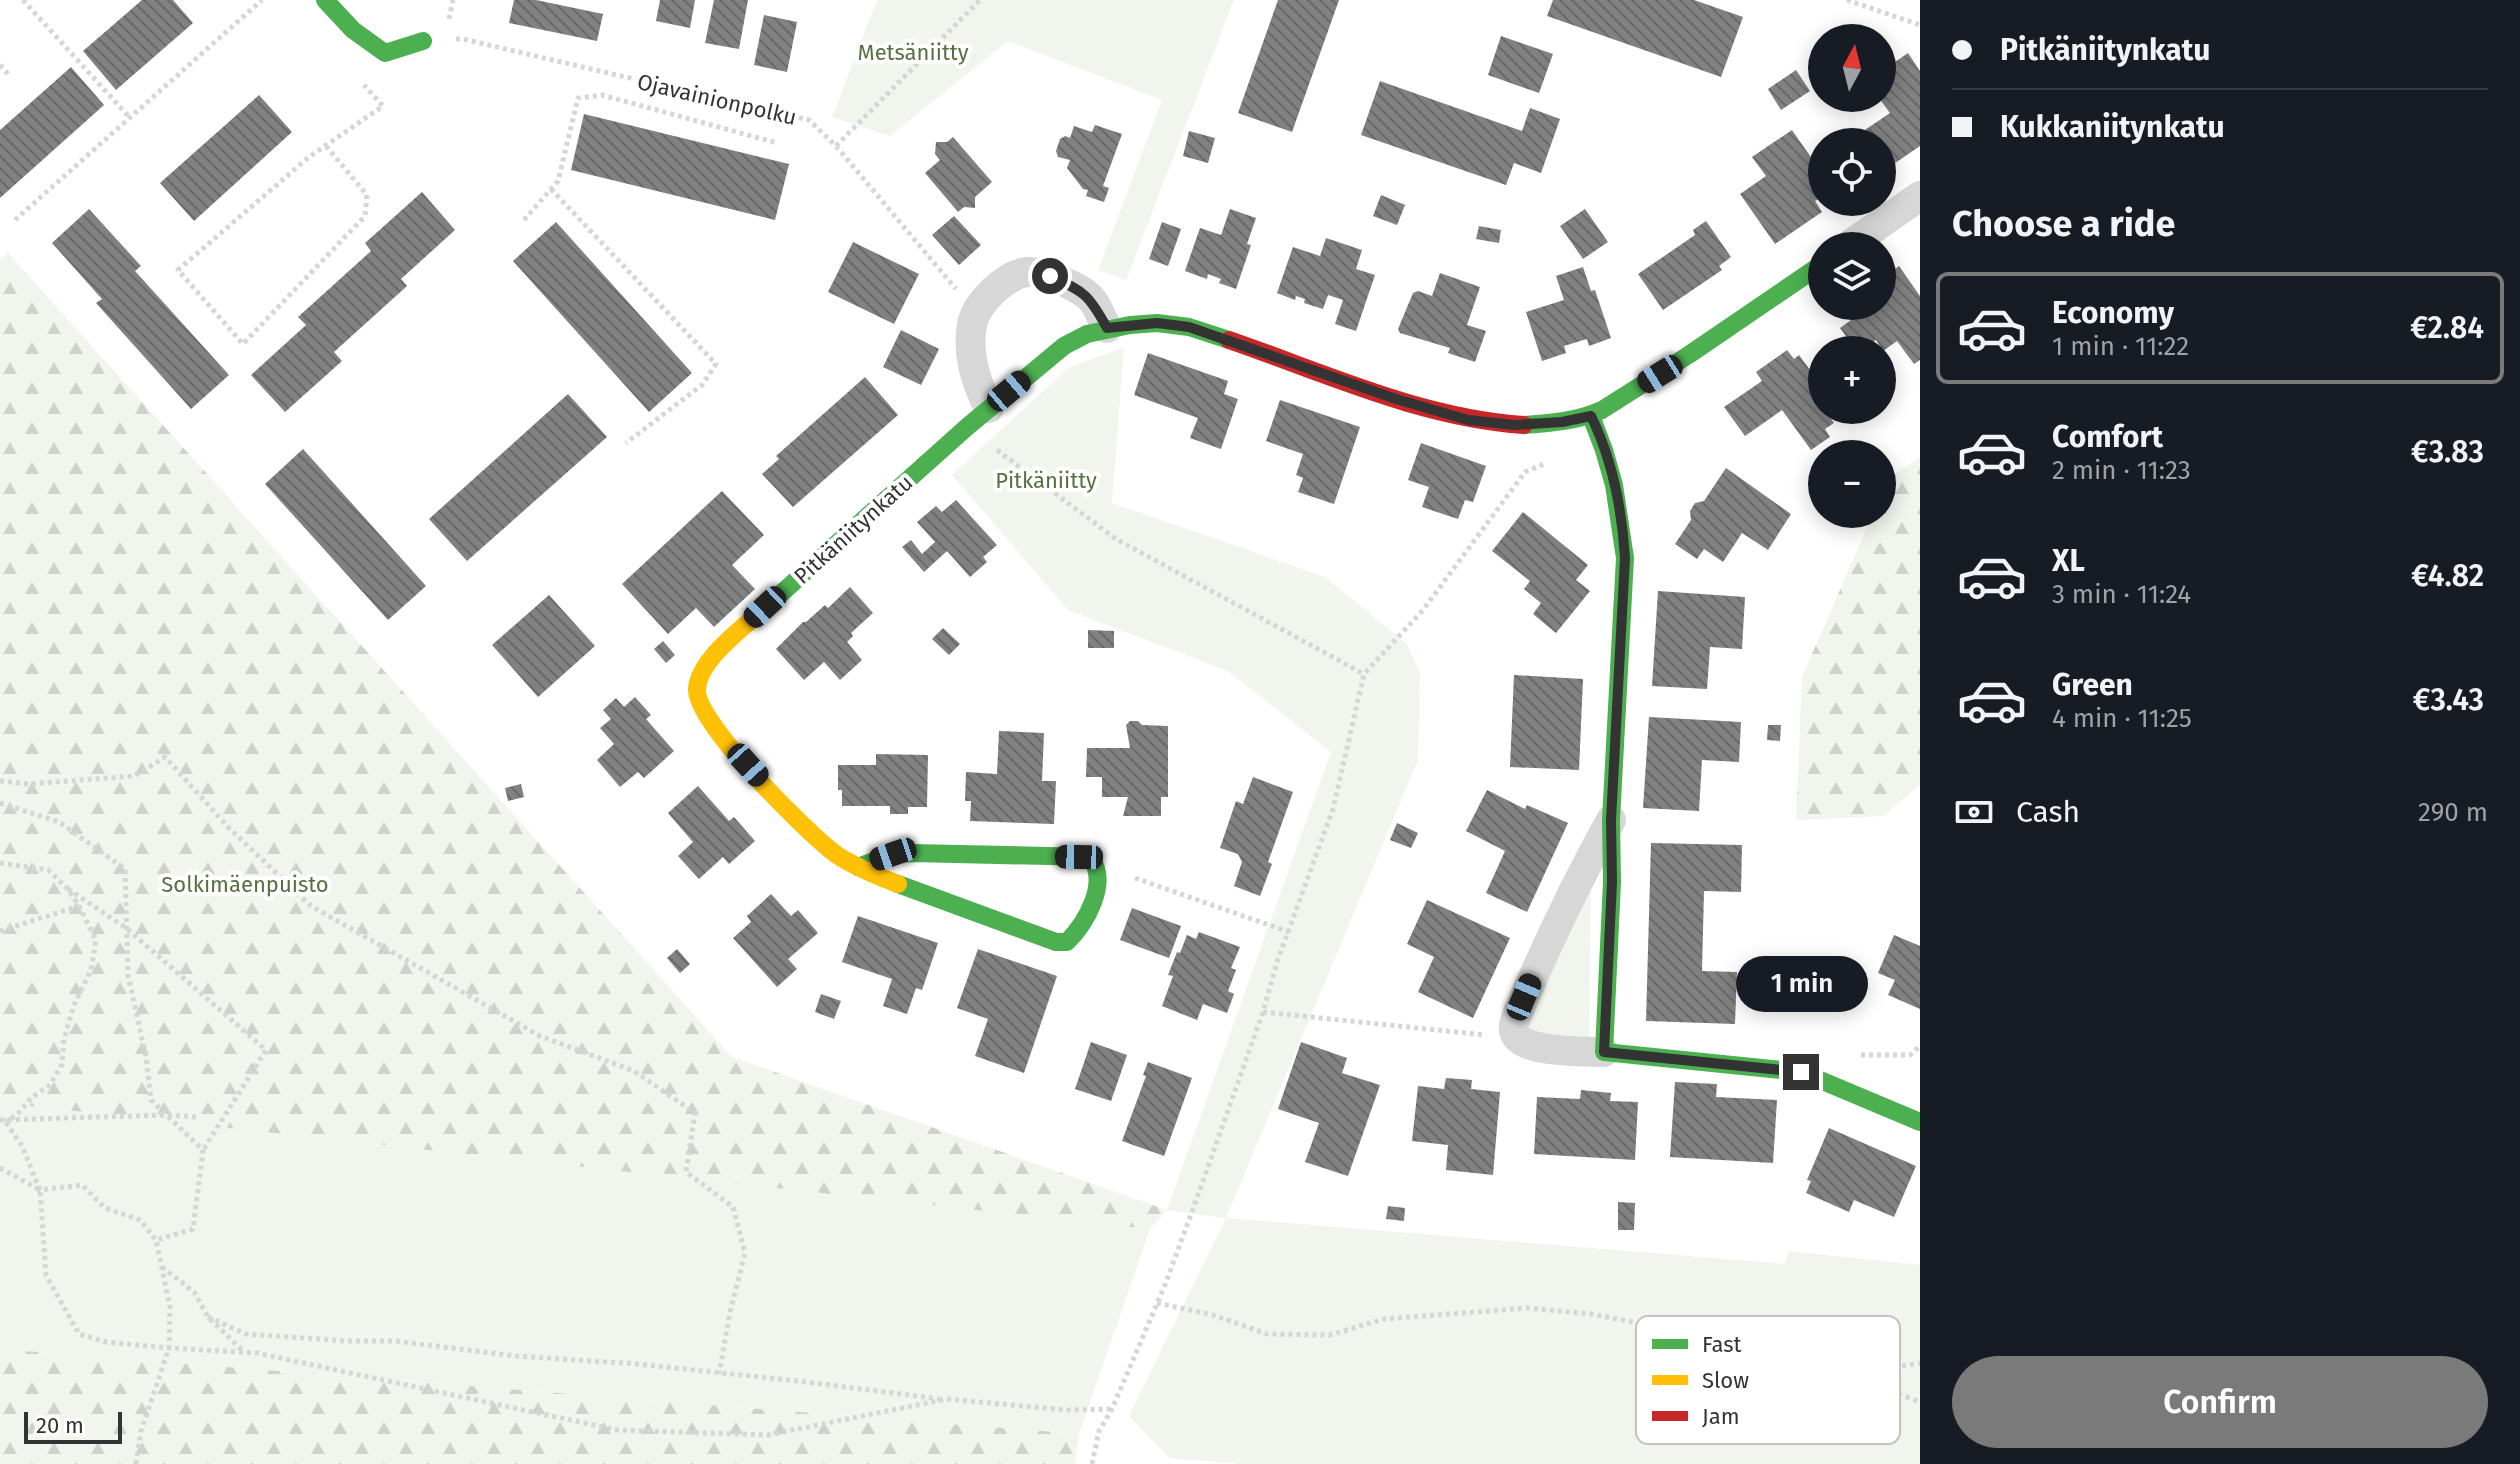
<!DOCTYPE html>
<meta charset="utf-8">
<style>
body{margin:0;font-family:"Fira Sans",sans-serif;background:#242831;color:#f1f3f6;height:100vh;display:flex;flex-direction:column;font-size:30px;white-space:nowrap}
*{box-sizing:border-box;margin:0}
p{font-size:26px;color:#9ea1a6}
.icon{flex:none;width:44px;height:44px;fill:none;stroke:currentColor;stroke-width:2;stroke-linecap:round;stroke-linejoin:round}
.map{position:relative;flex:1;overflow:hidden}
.sheet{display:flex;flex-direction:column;background:#171b24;width:600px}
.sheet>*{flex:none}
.banner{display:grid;align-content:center;height:176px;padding:0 32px;background:#171b24}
.needle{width:52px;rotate:7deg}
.fabs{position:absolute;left:1808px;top:24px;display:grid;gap:16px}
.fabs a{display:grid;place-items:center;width:88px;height:88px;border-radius:50%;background:#171b24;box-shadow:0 4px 20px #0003;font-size:40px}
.scale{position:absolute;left:24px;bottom:20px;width:98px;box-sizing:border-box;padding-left:8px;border:4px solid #333;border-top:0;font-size:22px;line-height:28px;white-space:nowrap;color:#333;-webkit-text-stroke:6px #fff;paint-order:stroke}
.end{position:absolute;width:36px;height:36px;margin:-18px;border:10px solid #333;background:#fff;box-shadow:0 0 0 4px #fff}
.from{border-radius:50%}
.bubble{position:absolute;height:56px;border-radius:28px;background:#171b24;box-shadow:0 4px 20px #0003;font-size:26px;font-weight:600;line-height:56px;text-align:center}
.car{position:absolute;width:24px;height:48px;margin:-24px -12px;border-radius:10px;box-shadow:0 0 6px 2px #0007;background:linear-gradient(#222 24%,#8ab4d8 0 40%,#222 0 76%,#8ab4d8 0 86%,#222 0)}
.banner b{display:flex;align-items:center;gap:28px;height:76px;font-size:30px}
.banner b+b{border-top:2px solid #363941}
.banner i{width:20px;height:20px;background:#f1f3f6}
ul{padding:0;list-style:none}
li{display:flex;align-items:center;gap:24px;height:112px;margin:0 16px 12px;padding:0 16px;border:4px solid transparent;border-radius:12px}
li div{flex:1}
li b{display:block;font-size:30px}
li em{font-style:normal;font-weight:600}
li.on{border-color:#7a7a7a}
li>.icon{width:72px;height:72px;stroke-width:1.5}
h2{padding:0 32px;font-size:36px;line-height:96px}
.pay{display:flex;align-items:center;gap:20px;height:88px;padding:0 32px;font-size:30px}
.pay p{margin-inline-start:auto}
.button{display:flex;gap:16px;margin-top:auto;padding:16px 32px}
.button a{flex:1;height:92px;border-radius:48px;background:#7a7a7a;color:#fff;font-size:32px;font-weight:600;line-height:92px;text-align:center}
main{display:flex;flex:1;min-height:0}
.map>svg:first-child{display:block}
.green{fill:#f1f5ed}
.forest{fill:url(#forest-firs)}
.building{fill:url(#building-back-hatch)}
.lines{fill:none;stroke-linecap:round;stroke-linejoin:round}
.path{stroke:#d6d6d6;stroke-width:5;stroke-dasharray:4 4;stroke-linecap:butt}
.street{stroke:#d7d7d7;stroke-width:30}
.fast{stroke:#4caf50;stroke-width:18}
.slow{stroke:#ffc107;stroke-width:18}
.jam{stroke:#c62828;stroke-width:18}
.route{stroke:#333;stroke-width:10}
.labels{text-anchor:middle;stroke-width:8;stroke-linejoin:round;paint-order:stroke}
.park-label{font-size:22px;fill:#56703f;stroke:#fff}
.street-label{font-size:22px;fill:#333;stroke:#fff}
.key{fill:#fff;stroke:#c2c2c2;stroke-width:2}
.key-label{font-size:22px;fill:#333}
</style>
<main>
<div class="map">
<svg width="1920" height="1464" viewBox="0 0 1920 1464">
<defs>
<pattern id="forest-firs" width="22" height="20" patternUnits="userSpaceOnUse" patternTransform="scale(2)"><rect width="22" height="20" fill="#f1f5ed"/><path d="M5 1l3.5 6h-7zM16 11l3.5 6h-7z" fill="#cfd2cc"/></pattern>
<pattern id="building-back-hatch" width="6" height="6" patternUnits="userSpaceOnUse" patternTransform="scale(2)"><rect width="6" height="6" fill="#818181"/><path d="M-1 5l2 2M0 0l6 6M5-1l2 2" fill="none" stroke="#6a6a6a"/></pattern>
</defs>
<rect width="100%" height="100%" fill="#fff"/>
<path class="green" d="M877,0H1234L1126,280L1098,270L1162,100L1008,41L890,136L832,117Z
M1124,347L1112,503L1325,577L1407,644L1420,673L1418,760L1226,1218L1785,1264L1788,1251L1920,1265V1464H1241L1169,1458L1129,1416L1226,1218L1167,1210L1331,752L1228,671L1068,610L952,475L1068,368Z
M1591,883L1589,1037L1534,1035L1527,1028V1019Z
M0,1103L1150,1229L1079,1434L0,1349Z"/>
<path class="forest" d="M8,253L732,1057L1167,1210L1150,1229L0,1103V260Z
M1920,457V785L1883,816L1796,820L1802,677L1873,514H1882C1882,476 1891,477 1920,457Z
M0,1349L1079,1434L1075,1464H0Z"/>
<path class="building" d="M142,0H173L193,23L116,90L83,51Z
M514,0H536L603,14L597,41L509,23Z
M660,0H695L690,28L656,21Z
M714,0H748L739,49L705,43Z
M1278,0H1339L1292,132L1238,113Z
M1553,0H1694L1743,17L1721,77L1547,16Z
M764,15L797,22L787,72L754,65Z
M1501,36L1553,54L1539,93L1488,75Z
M1908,53L1920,71V146L1882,172V142H1847L1890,113L1879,98H1882V71Z
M71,67L104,105L0,198V130Z
M1796,70L1810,91L1781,110L1768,89Z
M1380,81L1522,131L1530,108L1560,119L1541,173L1514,163L1506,185L1361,135Z
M259,95L292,132L194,221L160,183Z
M584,114L789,164L775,220L571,170Z
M1095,125L1122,134L1103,186L1109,188L1104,202L1086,196L1088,190L1083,189L1067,168L1070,160L1058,157L1056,151L1060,139L1065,136L1070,138L1074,126L1092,132Z
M1792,130L1822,173V197L1815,201L1822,212L1775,244L1740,194L1766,176L1752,157Z
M1189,131L1215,138L1208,163L1183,156Z
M953,137L992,182L975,197V208L964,207L958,212L925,173L940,160L935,154L936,142H947Z
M422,192L455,230L401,279L407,286L334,352L342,361L285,412L251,375L306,325L298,317L371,251L365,243Z
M1381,195L1405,205L1397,225L1373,216Z
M89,209L141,266L135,271L229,375L191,409L96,303L102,299L52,243Z
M1230,209L1256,218L1247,244L1251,245L1236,289L1219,283L1221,279L1208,274L1207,279L1185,271L1200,228L1221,235Z
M1585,209L1608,242L1583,259L1560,226Z
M954,216L981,245L959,265L932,235Z
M1706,221L1731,257L1719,266L1722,270L1663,310L1638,274L1695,235L1693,230Z
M556,222L692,373L649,412L513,261Z
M1162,222L1181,229L1168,266L1149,259Z
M1479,226L1501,230L1499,243L1476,239Z
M1326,238L1362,250L1356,269L1375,275L1356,331L1335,324L1343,300L1328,295L1323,309L1304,303L1305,299L1296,296L1295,300L1277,293L1293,247L1320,256Z
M853,242L919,274L894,324L828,292Z
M1899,266L1920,296V360L1914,364L1897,341L1883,351L1876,340L1861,350H1856L1840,328L1858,315L1856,311L1862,306H1882V298L1891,292L1882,279Z
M1583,267L1591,291L1595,290L1611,338L1589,346L1587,339L1564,346L1566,353L1542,361L1526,312L1564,300L1556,276Z
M1440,273L1480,287L1467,325L1486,331L1475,362L1448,353L1450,348L1400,333L1398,329L1413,293L1418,291L1432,296Z
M901,330L939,349L921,385L883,367Z
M1787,350L1794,359L1799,355L1813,374L1818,370L1822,375V396L1817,399L1822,410H1825L1834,423L1825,429L1830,437L1811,450L1782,410L1745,436L1724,407L1762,381L1756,372Z
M1148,353L1228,381L1224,394L1238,399L1221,449L1190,438L1198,418L1134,395Z
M865,377L898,415L793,507L762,474L779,459L776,456Z
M568,394L607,437L467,561L429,519Z
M1280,400L1360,427L1334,504L1298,492L1303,478L1296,475L1303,454L1266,441Z
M1421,443L1486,466L1473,502L1465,500L1458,519L1422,507L1429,487L1408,480Z
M303,449L426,586L388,620L265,484Z
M1726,468L1791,514L1768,550L1742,533L1723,562L1704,549L1697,559L1675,544L1691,520L1690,511L1695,503L1704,501Z
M722,491L764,535L732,565L755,589L714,627L696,608L668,634L622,584Z
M956,500L997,545L983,557L987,562L970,577L947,551L924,572L902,547L911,540L922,554L935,542L917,522L936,506L942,512Z
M1523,512L1588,565L1576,580L1590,591L1556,633L1533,614L1541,603L1524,589L1530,581L1492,551Z
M850,587L873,613L851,633L853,636L847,642L862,660L840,680L824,662L804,680L776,649L803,622H806L825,605L828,608Z
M1658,591L1745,597L1742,649L1710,647L1707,689L1652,686Z
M549,595L595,646L538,697L492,645Z
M943,628L960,644L949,655L932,639Z
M1088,630L1114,631V648H1088Z
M663,641L675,655L666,663L654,649Z
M1514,675L1583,679L1579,770L1510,767Z
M635,697L651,715L646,719L674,751L644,778L638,772L620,787L597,760L614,744L600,728L611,719L603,710L616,698L624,707Z
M1649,717L1741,722L1739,762L1702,760L1699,811L1643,808Z
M1130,721H1138L1142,725L1168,726V797H1161V816H1123L1128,797H1102V777H1086L1087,748H1130L1126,725Z
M1768,725H1781L1780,741L1767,740Z
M999,731L1044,733L1042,781H1056L1054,824L970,821L971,801H965L966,772L997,774Z
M876,754L928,755L927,807H908V814H890V806H842V790H838V765H876Z
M1253,777L1293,792L1268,862L1272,864L1260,896L1234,886L1242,862L1238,854L1220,848L1236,801L1243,804Z
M521,784L524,797L508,801L505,788Z
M698,786L729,821L734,817L755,841L729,864L723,857L699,879L678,856L693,842L668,813Z
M1487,790L1525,809L1527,805L1568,823L1527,912L1486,893L1505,851L1466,831Z
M1397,823L1418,833L1411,848L1390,840Z
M1651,843L1742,845L1741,892L1704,891L1702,971L1737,972L1735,1024L1646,1021Z
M771,894L791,916L798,910L818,933L788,959L797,969L777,987L733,938L751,922L747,916Z
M1427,900L1510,938L1473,1018L1418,992L1434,957L1407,944Z
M1132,908L1181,926L1169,958L1120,940Z
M858,916L938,943L922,990L916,988L907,1014L883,1006L892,979L842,962Z
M1199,932L1240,947L1231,968L1236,970L1228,991L1234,994L1227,1013L1203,1004L1197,1020L1162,1006L1173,976L1168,975L1177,952L1180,953L1187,935L1196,939Z
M1894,935L1920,946V1009L1888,995L1895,980L1878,973Z
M677,949L690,964L680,973L667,958Z
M978,949L1057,976L1024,1073L975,1056L988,1019L957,1008Z
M821,994L841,1001L834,1019L815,1012Z
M1091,1042L1127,1055L1111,1101L1075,1089Z
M1301,1042L1347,1058L1342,1073L1380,1085L1348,1176L1305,1162L1319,1123L1278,1109Z
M1148,1062L1192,1078L1164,1156L1122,1141L1146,1076L1143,1075Z
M1446,1078L1472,1080L1471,1089L1500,1092L1493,1175L1446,1170L1448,1145L1412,1141L1418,1086L1444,1089Z
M1675,1082L1717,1084L1716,1097L1777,1100L1773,1163L1670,1157Z
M1581,1090L1611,1093L1610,1101L1638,1102L1635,1160L1534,1154L1537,1097L1580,1099Z
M1829,1128L1916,1166L1894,1217L1854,1200L1849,1212L1806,1193L1811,1181L1807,1180Z
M1618,1202L1635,1203L1634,1230H1618Z
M1388,1206L1405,1208L1404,1221L1386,1219Z"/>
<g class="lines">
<path class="path" d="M23,0L130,118
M1847,0L1920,25
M449,19L453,0
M456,39H463L809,120L836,146L956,289
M0,65L8,74
M326,146L367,195L365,216L243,344L178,270L309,157L383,106L364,85
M836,146L980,0
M551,189L716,364L702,385L626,443
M15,220L262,0
M524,220L558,181L578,98L602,95L777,143
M997,450L1116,539L1364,674
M0,781L28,784L134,776L165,757L229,828L311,906L540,1036L634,1071L695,1113L686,1172L733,1207L745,1253L730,1312L719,1374
M0,803L59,822L125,869L128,975L146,1057L151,1100L203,1150L193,1229L156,1240L140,1220L105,1208L82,1185L40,1190L22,1146L5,1121
M0,863L48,870L68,889L79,906L96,940L91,970L74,1005L64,1039L62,1064L50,1085L31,1098L16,1116L5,1121
M1135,878L1289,932
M68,889L126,928L266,1050L203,1150
M0,931L79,906
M1263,1012L1485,1035
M1861,1055H1910L1920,1046
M0,1120L166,1115L196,1117
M0,1168L40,1190L46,1275L79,1334L106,1342L169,1348L257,1353L617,1430L768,1435L947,1399L1066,1410L1112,1409
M162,1267L194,1292L208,1317L243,1351
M1157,1303L1213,1315L1267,1334L1330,1335L1384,1319L1527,1308L1591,1314L1653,1326L1711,1331L1745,1343L1864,1372L1920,1363
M208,1317L246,1334L348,1341H395L515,1356L637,1364L798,1381L940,1399
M1865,1373L1882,1388L1920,1402
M136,1464L141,1431L169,1348L170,1307L156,1240
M1092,1464L1099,1431L1112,1409L1165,1285L1193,1209L1263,1012L1277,962L1333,809L1364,674L1423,610L1525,472L1546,463"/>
<path class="street" d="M1848,246L1920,196
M989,408C976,383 967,353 972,325C975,304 1006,274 1027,272C1040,271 1051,276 1062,281C1073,286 1085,291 1093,301C1099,309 1102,320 1107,328
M1604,1052C1583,1051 1524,1053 1515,1034C1512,1027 1515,1021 1517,1015C1545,948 1576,883 1611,820"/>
<path class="fast" d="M325,0L353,30L385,53L423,41
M1591,416L1604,450L1614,485L1625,558L1611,820L1612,882L1604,1052L1801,1072L1920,1122
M1524,425C1551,423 1578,421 1602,410L1690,354L1822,264
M767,606L967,427L1064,346L1087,334L1130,325L1157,323L1189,327L1229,340
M858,867L893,854L913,853L1090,857C1110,882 1086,923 1067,942H1056L898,884"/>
<path class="slow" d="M767,606C746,626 699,658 697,689C694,721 808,834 837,855C855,867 877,876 898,884"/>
<path class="jam" d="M1229,340C1325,373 1421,418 1524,425"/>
</g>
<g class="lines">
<path class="route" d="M1050,276C1085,292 1089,295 1107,328L1157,323L1189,327L1396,399L1468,420L1514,425L1562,422L1591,416C1612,459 1622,509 1625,558L1611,820L1612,882L1604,1052L1801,1072"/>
</g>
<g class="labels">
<g class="park-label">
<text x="913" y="60">Metsäniitty</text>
<text x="1046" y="488">Pitkäniitty</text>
<text x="245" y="892">Solkimäenpuisto</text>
</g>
<g class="street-label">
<text transform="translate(717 99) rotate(13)" y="8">Ojavainionpolku</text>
<text transform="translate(853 529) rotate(-42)" y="8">Pitkäniitynkatu</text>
</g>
</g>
<rect x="1636" y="1316" width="264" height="128" rx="12" class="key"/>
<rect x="1652" y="1339" width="36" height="10" fill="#4caf50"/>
<rect x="1652" y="1375" width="36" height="10" fill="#ffc107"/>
<rect x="1652" y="1411" width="36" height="10" fill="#c62828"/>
<g class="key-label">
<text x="1702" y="1352">Fast</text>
<text x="1702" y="1388">Slow</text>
<text x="1702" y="1424">Jam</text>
</g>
</svg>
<div class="fabs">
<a><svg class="needle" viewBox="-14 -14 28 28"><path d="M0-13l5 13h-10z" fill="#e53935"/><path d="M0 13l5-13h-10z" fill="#9ea1a6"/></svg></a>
<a><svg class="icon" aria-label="locate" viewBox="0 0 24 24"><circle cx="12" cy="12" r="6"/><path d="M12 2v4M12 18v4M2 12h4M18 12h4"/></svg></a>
<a><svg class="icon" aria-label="layers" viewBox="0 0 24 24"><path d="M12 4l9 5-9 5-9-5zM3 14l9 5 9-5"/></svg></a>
<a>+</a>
<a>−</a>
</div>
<div class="scale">20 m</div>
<i class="end from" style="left:1050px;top:276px"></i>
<i class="end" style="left:1801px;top:1072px"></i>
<div class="bubble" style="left:1736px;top:956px;width:132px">1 min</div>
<i class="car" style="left:1660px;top:374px;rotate:238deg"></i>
<i class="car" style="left:1009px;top:391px;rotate:50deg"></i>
<i class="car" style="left:765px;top:607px;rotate:227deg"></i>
<i class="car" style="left:748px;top:765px;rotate:138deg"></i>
<i class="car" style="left:893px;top:854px;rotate:251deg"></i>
<i class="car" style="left:1079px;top:857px;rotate:271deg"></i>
<i class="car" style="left:1524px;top:997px;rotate:23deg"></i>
</div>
<section class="sheet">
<div class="banner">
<b><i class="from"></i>Pitkäniitynkatu</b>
<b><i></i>Kukkaniitynkatu</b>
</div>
<h2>Choose a ride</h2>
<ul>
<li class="on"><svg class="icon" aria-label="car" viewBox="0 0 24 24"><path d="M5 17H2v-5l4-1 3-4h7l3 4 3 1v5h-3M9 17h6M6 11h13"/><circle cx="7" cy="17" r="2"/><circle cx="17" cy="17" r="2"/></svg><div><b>Economy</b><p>1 min · 11:22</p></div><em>€2.84</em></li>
<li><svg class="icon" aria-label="car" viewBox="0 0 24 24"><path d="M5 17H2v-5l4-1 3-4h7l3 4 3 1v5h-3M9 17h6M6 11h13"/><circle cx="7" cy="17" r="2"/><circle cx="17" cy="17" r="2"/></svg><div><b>Comfort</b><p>2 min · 11:23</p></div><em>€3.83</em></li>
<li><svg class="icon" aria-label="car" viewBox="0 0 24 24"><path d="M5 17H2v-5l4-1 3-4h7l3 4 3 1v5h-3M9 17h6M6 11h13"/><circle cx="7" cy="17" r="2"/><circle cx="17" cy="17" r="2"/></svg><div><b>XL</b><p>3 min · 11:24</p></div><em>€4.82</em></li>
<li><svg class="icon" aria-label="car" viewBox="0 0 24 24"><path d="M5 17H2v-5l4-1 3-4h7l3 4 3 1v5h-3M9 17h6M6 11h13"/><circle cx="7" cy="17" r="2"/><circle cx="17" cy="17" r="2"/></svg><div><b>Green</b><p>4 min · 11:25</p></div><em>€3.43</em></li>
</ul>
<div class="pay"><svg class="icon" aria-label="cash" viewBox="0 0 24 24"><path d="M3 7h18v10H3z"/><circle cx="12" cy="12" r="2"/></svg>Cash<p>290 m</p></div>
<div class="button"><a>Confirm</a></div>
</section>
</main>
